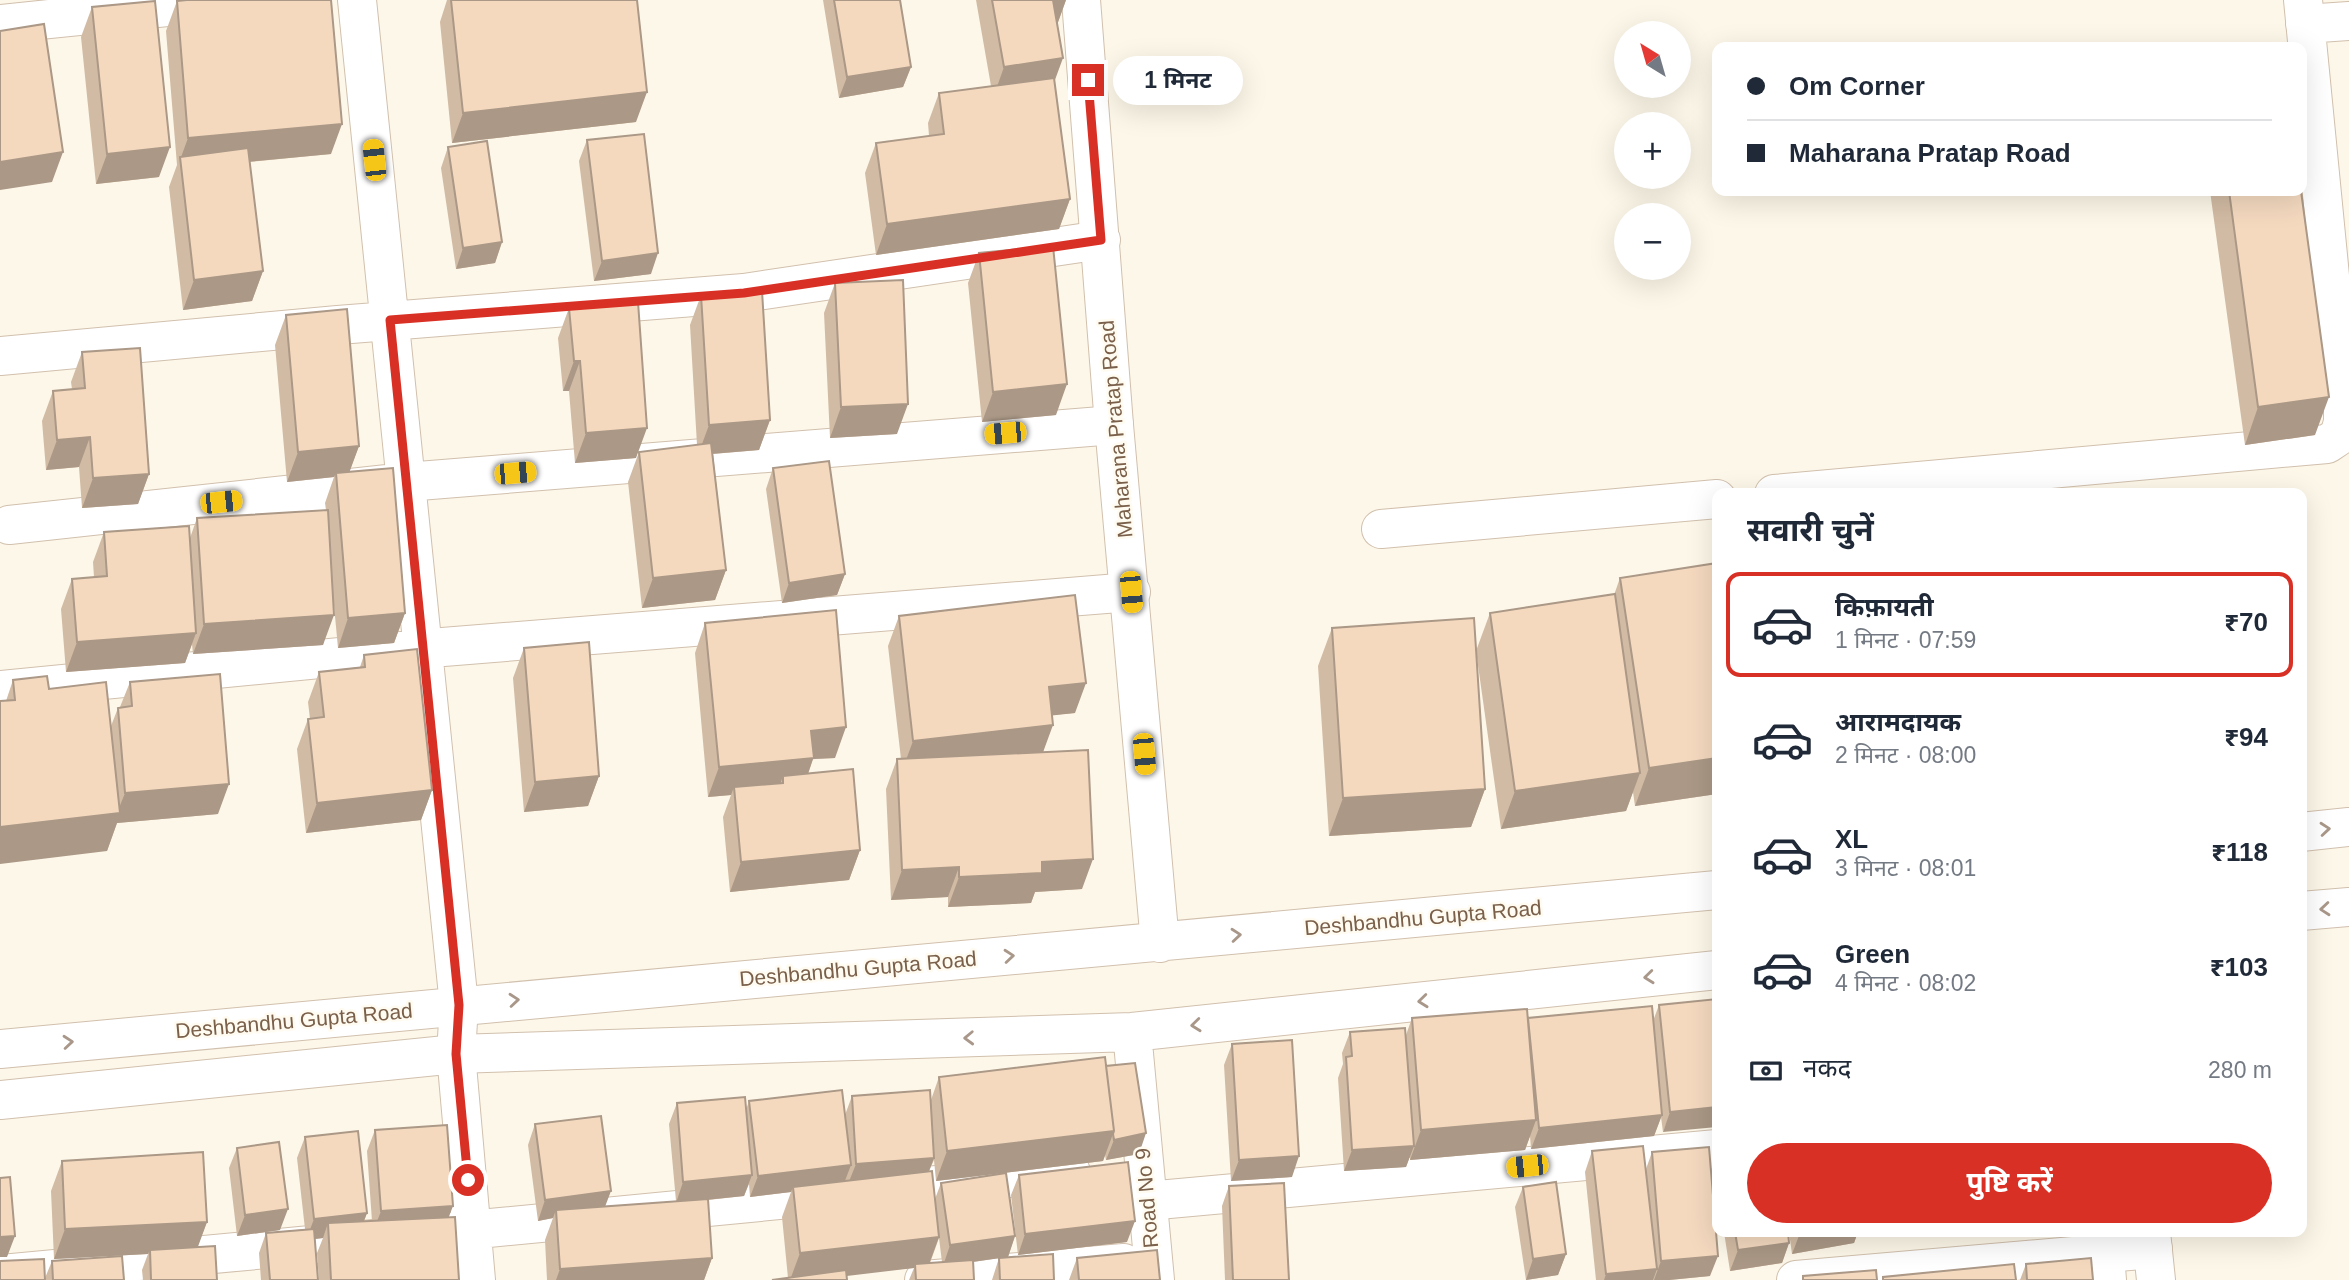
<!DOCTYPE html>
<html lang="hi">
<meta charset="utf-8">
<style>
body{margin:0;font-family:Arial,"Noto Sans Devanagari",sans-serif;background:#f6f6f7;color:#1f2937;height:100vh;display:flex;flex-direction:column;font-size:26px;white-space:nowrap}
*{box-sizing:border-box;margin:0}
p{font-size:23px;color:#747a83}
.icon{flex:none;width:38px;height:38px;fill:none;stroke:currentColor;stroke-width:2;stroke-linecap:round;stroke-linejoin:round}
.map{position:relative;flex:1;overflow:hidden}
.drawer{position:absolute;left:1712px;top:488px;width:595px;height:749px;display:flex;flex-direction:column;background:#fff;border-radius:14px;box-shadow:0 7px 28px #0002}
.drawer>*{flex:none}
.top-card{position:absolute;left:1712px;top:42px;width:595px;height:154px;border-radius:14px;box-shadow:0 7px 28px #0002;display:grid;align-content:center;height:154px;padding:0 35px;background:#fff}
.needle{width:46px;rotate:323deg}
.buttons{position:absolute;left:1614px;top:21px;display:grid;gap:14px}
.buttons a{display:grid;place-items:center;width:77px;height:77px;border-radius:50%;background:#fff;box-shadow:0 7px 28px #0002;font-size:35px}
.end{position:absolute;width:32px;height:32px;margin:-16px;border:9px solid #d93025;background:#fff;box-shadow:0 0 0 4px #fff}
.from{border-radius:50%}
.bubble{position:absolute;height:49px;border-radius:24px;background:#fff;box-shadow:0 7px 28px #0002;font-size:23px;font-weight:700;line-height:49px;text-align:center}
.car{position:absolute;width:21px;height:42px;margin:-21px -10px;border-radius:9px;box-shadow:0 0 5px 2px #0007;background:linear-gradient(#f5c518 24%,#345 0 40%,#f5c518 0 76%,#345 0 86%,#f5c518 0)}
.top-card b{display:flex;align-items:center;gap:24px;height:66px;font-size:26px}
.top-card b+b{border-top:2px solid #e0e1e3}
.top-card i{width:18px;height:18px;background:#1f2937}
ul{padding:0;list-style:none}
li{display:flex;align-items:center;gap:21px;height:105px;margin:0 14px 10px;padding:0 21px;border:4px solid transparent;border-radius:14px}
li div{flex:1}
li b{display:block;font-size:26px}
li em{font-style:normal;font-weight:700}
li.active{border-color:#d93025}
li>.icon{width:63px;height:63px;stroke-width:1.5}
h2{padding:0 35px;font-size:32px;line-height:84px}
.pay{display:flex;align-items:center;gap:18px;height:77px;padding:0 35px;font-size:26px}
.pay p{margin-inline-start:auto}
.action{display:flex;gap:14px;margin-top:auto;padding:14px 35px}
.action a{flex:1;height:80px;border-radius:42px;background:#d93025;color:#fff;font-size:28px;font-weight:700;line-height:80px;text-align:center}
.map>svg:first-child{display:block}
.lines{fill:none;stroke-linecap:round;stroke-linejoin:round}
.minor-casing{stroke:#d1c0ad;stroke-width:40}
.tertiary-casing{stroke:#d1c0ad;stroke-width:40}
.minor{stroke:#fff;stroke-width:38}
.tertiary{stroke:#fff;stroke-width:38}
.wall{fill:#d2bba4;fill-rule:evenodd}
.shaded-wall{fill:#ab9886}
.building{fill:#f4d9bf;stroke:#ab9886;stroke-width:2}
.oneway{stroke:#a9988a}
.route{stroke:#d93025;stroke-width:9}
.labels{text-anchor:middle;stroke-width:5;stroke-linejoin:round;paint-order:stroke}
.street-label{font-size:21px;fill:#7a604b;stroke:#fffbf0}
</style>
<div class="map">
<svg width="2349" height="1280" viewBox="0 0 2349 1280">
<rect width="100%" height="100%" fill="#fdf7e9"/>
<g class="lines">
<defs>
<path id="minor" d="M357,0L459,1005L456,1054L476,1280
M0,24L236,0
M2305,24L2349,21
M0,356L338,325L744,293L1101,240
M1774,494L2327,444L2339,436L2343,422V409L2303,0
M9,525L406,482L1114,425
M1381,529L1717,499
M0,690L443,647L1131,592
M1147,1201L1717,1149
M448,1232L1071,1172
M0,1274L374,1239
M924,1280L1124,1263
M1796,1280L2153,1249"/>
<path id="tertiary" d="M1081,0L1114,425L1160,943
M2301,832L2349,827
M2301,911L2349,907
M1132,1032L1155,1280
M0,1049L1717,890
M0,1100L456,1054L1132,1032L1717,970
M2103,1232L2107,1280
M2151,1232L2156,1280"/>
</defs>
<use href="#minor" class="minor-casing"/>
<use href="#tertiary" class="tertiary-casing"/>
<use href="#minor" class="minor"/>
<use href="#tertiary" class="tertiary"/>
</g>
<path class="wall" d="M447,0H637L636,122L452,143L440,22Z
M823,0H900L911,67L903,87L839,98Z
M976,0H1066L1057,25L1054,82L1070,199L1059,229L876,255L865,173L876,143L929,136L928,123L939,93L991,86Z
M177,1L331,154L250,162L263,271L252,301L183,310L169,187L177,165L166,31Z
M92,7L159,177L96,184L81,37Z
M587,140L651,274L594,281L579,161Z
M448,147L502,242L495,263L456,269L441,168Z
M2210,191H2301L2315,435L2245,445Z
M979,253L1056,415L982,422L968,283Z
M835,283L897,434L830,438L824,313Z
M701,295L770,420L759,450L713,454L726,570L715,600L642,608L628,482L639,452L697,445L690,325Z
M569,308L636,458L575,463L569,391H563L558,338Z
M286,315L359,446L349,472L405,613L394,643L338,648L333,595L323,645L193,654L192,644L185,663L66,672L61,609L72,579L94,577L93,562L104,532L190,538L197,518L326,510L325,503L334,477L287,482L275,345Z
M82,352L149,474L138,504L82,508L79,467L46,470L42,421L53,391L72,389L71,382Z
M773,468L845,574L837,595L782,603L766,489Z
M1620,578L1717,794L1635,806L1633,792L1626,811L1501,829L1476,651L1490,613L1614,595Z
M899,616L1075,713L1052,715L1043,752L1082,889L1035,892L1031,903L948,907V897L891,900L886,789L897,759H901L888,646Z
M705,623L835,758L813,759L808,774L860,850L849,880L730,892L723,817L731,795L708,797L695,653Z
M1332,628L1485,789L1471,827L1329,836L1318,666Z
M524,648L599,776L588,806L524,812L513,678Z
M364,655L432,790L421,820L306,833L297,749L308,719H310L308,702L319,672L360,667Z
M13,680L49,689L111,726L118,708L120,707L130,682L218,814L117,823L107,851L6,701Z
M1717,999L1663,1132L1661,1117L1654,1136L1531,1149L1530,1136L1525,1150L1410,1160V1156L1406,1167L1344,1171L1338,1078L1343,1064L1342,1053L1350,1032L1406,1035L1412,1018H1528L1653,1021L1659,1005Z
M1232,1044L1292,1177L1231,1181L1224,1065Z
M1106,1066L1139,1154L1106,1160L1105,1155L1103,1161L936,1181L934,1160L929,1171L935,1199L941,1183L1015,1236L1008,1257L1054,1280H992L999,1258L973,1262L974,1280H909L914,1268L788,1278L782,1217L791,1192L750,1197L749,1184L744,1196L708,1200L712,1258L704,1280H547L545,1240L553,1218L538,1221L528,1145L535,1124L605,1207L676,1201L669,1124L677,1103L746,1110L749,1101L845,1115L852,1096L931,1100L939,1077ZM939,1238L942,1262L930,1263Z
M375,1130L449,1217L459,1280H319L317,1253L323,1238L315,1239L318,1280H261L259,1253L266,1233L305,1229L297,1158L305,1137L367,1213L364,1221H372L367,1151Z
M237,1148L280,1230L237,1236L229,1168Z
M1592,1151L1646,1169L1652,1152L1710,1276L1669,1280H1653V1279V1280H1596L1585,1172Z
M62,1161L207,1222L197,1247L217,1280H143L142,1270L148,1254L54,1259L51,1191Z
M1019,1175L1127,1242L1018,1255L1011,1195Z
M1229,1186L1289,1280H1225L1222,1206Z
M1523,1187L1566,1254L1558,1275L1526,1280L1515,1207Z
M1724,1232H1788L1789,1243L1782,1263L1730,1271Z
M1789,1232H1858L1854,1243L1792,1254Z
M1077,1258L1160,1280H1069Z
M52,1261L124,1280H0L45,1278Z
M2026,1264L2093,1280H2020Z"/>
<path class="shaded-wall" d="M1052,0H1066L1057,25Z
M1063,58L1052,88L993,98L1004,67Z
M911,67L903,87L839,98L847,77Z
M647,92L636,122L452,143L463,113Z
M342,124L331,154L181,168L180,160L188,138Z
M170,147L159,177L96,184L107,154Z
M63,152L52,182L0,190V162Z
M1070,199L1059,229L876,255L887,224Z
M502,242L495,263L456,269L463,248Z
M658,253L651,274L594,281L602,261Z
M263,271L252,301L183,310L194,280Z
M574,361H580L569,391H563Z
M1067,384L1056,415L982,422L993,392Z
M2329,397L2315,435L2245,445L2258,407Z
M908,404L897,434L830,438L841,407Z
M770,420L759,450L698,455L709,425Z
M647,428L636,458L575,463L586,433Z
M90,437L79,467L46,470L57,440Z
M359,446L348,476L336,473L334,477L287,482L298,452Z
M149,474L138,504L82,508L93,478Z
M726,570L715,600L642,608L653,578Z
M845,574L837,595L782,603L789,583Z
M405,613L394,643L338,648L348,618Z
M334,615L323,645L193,654L204,624Z
M196,633L185,663L66,672L77,642Z
M1086,683L1075,713L1038,717L1049,687Z
M1053,725L1042,755L902,771L913,741Z
M846,727L835,758L813,759L803,788L783,783V776L778,790L734,787L731,795L708,797L719,767L811,731Z
M1717,758V794L1635,806L1649,768Z
M1640,773L1626,811L1501,829L1515,791Z
M599,776L588,806L524,812L535,782Z
M229,784L218,814L117,823L107,851L0,864V827L117,813L125,793Z
M1485,789L1471,827L1329,836L1343,798Z
M432,790L421,820L306,833L317,803Z
M860,850L849,880L730,892L741,862Z
M1093,859L1082,889L1035,892L1031,903L948,907L959,877L1042,862Z
M959,867L948,897L891,900L902,870Z
M1717,1107V1127L1663,1132L1670,1112Z
M1662,1115L1654,1136L1531,1149L1539,1128Z
M1536,1120L1525,1150L1410,1160L1421,1130Z
M1114,1131L1103,1161L936,1181L947,1151Z
M1146,1133L1139,1154L1106,1160L1114,1140Z
M1414,1146L1406,1167L1344,1171L1352,1150Z
M1299,1156L1292,1177L1231,1181L1239,1160Z
M934,1158L926,1179L848,1184L856,1164Z
M851,1165L843,1186L793,1187L791,1192L750,1197L758,1176Z
M752,1175L744,1196L676,1203L683,1182Z
M611,1191L603,1212L556,1210L553,1218L538,1221L545,1200Z
M453,1206L445,1227L373,1232L381,1211Z
M288,1209L280,1230L237,1236L245,1215Z
M367,1213L359,1234L328,1223L323,1238L306,1240L314,1219Z
M1135,1221L1127,1242L1018,1255L1025,1234Z
M207,1222L196,1252L150,1250L148,1254L54,1259L65,1229Z
M1804,1232H1858L1854,1243L1792,1254L1800,1233Z
M15,1236L7,1257H0V1237Z
M1015,1236L1008,1257L943,1266L950,1245Z
M939,1237L928,1267L915,1264L914,1268L813,1280H790L800,1253Z
M1789,1243L1782,1263L1730,1271L1738,1250Z
M1566,1254L1558,1275L1526,1280L1533,1259Z
M1718,1256L1710,1276L1669,1280H1654L1661,1261Z
M712,1258L704,1280H556L560,1269Z
M1657,1269L1653,1280H1604L1606,1274Z"/>
<path class="building" d="M187,0H331L342,124L188,138L177,1Z
M451,0H637L647,92L463,113Z
M834,0H900L911,67L847,77Z
M992,0H1053L1063,58L1004,67Z
M155,1L170,147L107,154L92,7Z
M44,24L63,152L0,162V31Z
M1054,78L1070,199L887,224L876,143L944,134L939,93Z
M644,134L658,253L602,261L587,140Z
M487,141L502,242L463,248L448,147Z
M248,148L263,271L194,280L180,157Z
M2229,191H2301L2329,397L2258,407Z
M1053,246L1067,384L993,392L979,253Z
M903,280L908,404L841,407L835,283Z
M762,291L770,420L709,425L701,295Z
M638,302L647,428L586,433L580,361H574L569,308Z
M347,309L359,446L298,452L286,315Z
M140,348L149,474L93,478L90,437L57,440L53,391L85,388L82,352Z
M711,443L726,570L653,578L639,452Z
M829,461L845,574L789,583L773,468Z
M393,468L405,613L348,618L336,473Z
M328,510L334,615L204,624L197,518Z
M189,526L196,633L77,642L72,579L107,576L104,532Z
M1717,563V758L1649,768L1620,578Z
M1615,594L1640,773L1515,791L1490,613Z
M1075,595L1086,683L1049,687L1053,725L913,741L899,616Z
M836,610L846,727L811,731L814,758L719,767L705,623Z
M1474,618L1485,789L1343,798L1332,628Z
M589,642L599,776L535,782L524,648Z
M417,649L432,790L317,803L308,719L324,717L319,672L365,667L364,655Z
M220,674L229,784L125,793L118,708L132,706L130,682Z
M47,676L49,689L106,682L120,813L0,827V701L15,700L13,680Z
M2301,699L2303,716H2301Z
M1088,750L1093,859L1042,862V873L959,877V867L902,870L897,759Z
M853,769L860,850L741,862L734,787L783,783V776Z
M1717,999V1107L1670,1112L1659,1005Z
M1652,1006L1662,1115L1539,1128L1528,1018Z
M1527,1009L1536,1120L1421,1130L1412,1018Z
M1405,1028L1414,1146L1352,1150L1346,1057L1352,1056L1350,1032Z
M1292,1040L1299,1156L1239,1160L1232,1044Z
M1105,1057L1114,1131L947,1151L939,1077Z
M1135,1063L1146,1133L1114,1140L1113,1134L1114,1131L1106,1066Z
M842,1090L851,1165L758,1176L749,1101Z
M930,1090L934,1158L856,1164L852,1096Z
M745,1097L752,1175L683,1182L677,1103Z
M601,1116L611,1191L545,1200L535,1124Z
M447,1125L453,1206L381,1211L375,1130Z
M358,1131L367,1213L314,1219L305,1137Z
M279,1142L288,1209L245,1215L237,1148Z
M1643,1146L1657,1269L1606,1274L1592,1151Z
M1709,1147L1718,1256L1661,1261L1652,1152Z
M203,1152L207,1222L65,1229L62,1161Z
M1128,1162L1135,1221L1025,1234L1019,1175Z
M932,1171L939,1237L800,1253L793,1187Z
M1006,1173L1015,1236L950,1245L941,1183Z
M10,1177L15,1236L0,1237V1178Z
M1556,1182L1566,1254L1533,1259L1523,1187Z
M1284,1183L1289,1280H1233L1229,1186Z
M708,1199L712,1258L560,1269L556,1210Z
M455,1217L459,1280H331L328,1223Z
M314,1229L318,1280H270L266,1233Z
M1735,1232H1788L1789,1243L1738,1250Z
M215,1246L217,1280H151L150,1250Z
M1157,1250L1160,1280H1079L1077,1258Z
M1053,1254L1054,1280H1000L999,1258Z
M122,1256L124,1280H53L52,1261Z
M2091,1258L2093,1280H2027L2026,1264Z
M44,1259L45,1280H0V1261Z
M973,1260L974,1280H916L915,1264Z
M2014,1264L2016,1280H1883V1277Z
M846,1270L847,1280H772Z
M1876,1270L1877,1280H1803V1276Z"/>
<defs><path id="oneway-chevron" d="M-2-3.5L2.5 0L-2 3.5" fill="none" stroke-width="1.6" stroke-linecap="round" stroke-linejoin="round" transform="scale(1.75)"/></defs>
<g class="oneway">
<use href="#oneway-chevron" transform="translate(2325 829) rotate(-5)"/>
<use href="#oneway-chevron" transform="translate(2325 909) rotate(175)"/>
<use href="#oneway-chevron" transform="translate(1236 935) rotate(-5)"/>
<use href="#oneway-chevron" transform="translate(1009 956) rotate(-5)"/>
<use href="#oneway-chevron" transform="translate(1649 977) rotate(174)"/>
<use href="#oneway-chevron" transform="translate(514 1000) rotate(-5)"/>
<use href="#oneway-chevron" transform="translate(1423 1001) rotate(174)"/>
<use href="#oneway-chevron" transform="translate(1196 1025) rotate(174)"/>
<use href="#oneway-chevron" transform="translate(969 1038) rotate(178)"/>
<use href="#oneway-chevron" transform="translate(68 1042) rotate(-5)"/>
</g>
<g class="lines">
<path class="route" d="M468,1180L456,1054L459,1005L390,320L744,293L1101,240L1088,80"/>
</g>
<g class="labels">
<g class="street-label">
<text transform="translate(1116 429) rotate(-95)" y="7">Maharana Pratap Road</text>
<text transform="translate(1423 918) rotate(-5)" y="7">Deshbandhu Gupta Road</text>
<text transform="translate(858 969) rotate(-5)" y="7">Deshbandhu Gupta Road</text>
<text transform="translate(294 1021) rotate(-5)" y="7">Deshbandhu Gupta Road</text>
<text transform="translate(1147 1198) rotate(-95)" y="7">Road No 9</text>
</g>
</g>
</svg>
<div class="buttons">
<a><svg class="needle" viewBox="-14 -14 28 28"><path d="M0-13l5 13h-10z" fill="#e53935"/><path d="M0 13l5-13h-10z" fill="#747a83"/></svg></a>
<a>+</a>
<a>−</a>
</div>
<i class="end from" style="left:468px;top:1180px"></i>
<i class="end" style="left:1088px;top:80px"></i>
<div class="bubble" style="left:1113px;top:56px;width:130px">1 मिनट</div>
<i class="car" style="left:374px;top:160px;rotate:354deg"></i>
<i class="car" style="left:1005px;top:433px;rotate:265deg"></i>
<i class="car" style="left:515px;top:473px;rotate:85deg"></i>
<i class="car" style="left:221px;top:502px;rotate:84deg"></i>
<i class="car" style="left:1131px;top:592px;rotate:175deg"></i>
<i class="car" style="left:1144px;top:754px;rotate:175deg"></i>
<i class="car" style="left:1527px;top:1166px;rotate:264deg"></i>
<div class="top-card">
<b><i class="from"></i>Om Corner</b>
<b><i></i>Maharana Pratap Road</b>
</div>
<section class="drawer">
<h2>सवारी चुनें</h2>
<ul>
<li class="active"><svg class="icon" aria-label="car" viewBox="0 0 24 24"><path d="M5 17H2v-5l4-1 3-4h7l3 4 3 1v5h-3M9 17h6M6 11h13"/><circle cx="7" cy="17" r="2"/><circle cx="17" cy="17" r="2"/></svg><div><b>किफ़ायती</b><p>1 मिनट · 07:59</p></div><em>₹70</em></li>
<li><svg class="icon" aria-label="car" viewBox="0 0 24 24"><path d="M5 17H2v-5l4-1 3-4h7l3 4 3 1v5h-3M9 17h6M6 11h13"/><circle cx="7" cy="17" r="2"/><circle cx="17" cy="17" r="2"/></svg><div><b>आरामदायक</b><p>2 मिनट · 08:00</p></div><em>₹94</em></li>
<li><svg class="icon" aria-label="car" viewBox="0 0 24 24"><path d="M5 17H2v-5l4-1 3-4h7l3 4 3 1v5h-3M9 17h6M6 11h13"/><circle cx="7" cy="17" r="2"/><circle cx="17" cy="17" r="2"/></svg><div><b>XL</b><p>3 मिनट · 08:01</p></div><em>₹118</em></li>
<li><svg class="icon" aria-label="car" viewBox="0 0 24 24"><path d="M5 17H2v-5l4-1 3-4h7l3 4 3 1v5h-3M9 17h6M6 11h13"/><circle cx="7" cy="17" r="2"/><circle cx="17" cy="17" r="2"/></svg><div><b>Green</b><p>4 मिनट · 08:02</p></div><em>₹103</em></li>
</ul>
<div class="pay"><svg class="icon" aria-label="cash" viewBox="0 0 24 24"><path d="M3 7h18v10H3z"/><circle cx="12" cy="12" r="2"/></svg>नकद<p>280 m</p></div>
<div class="action"><a>पुष्टि करें</a></div>
</section>
</div>
